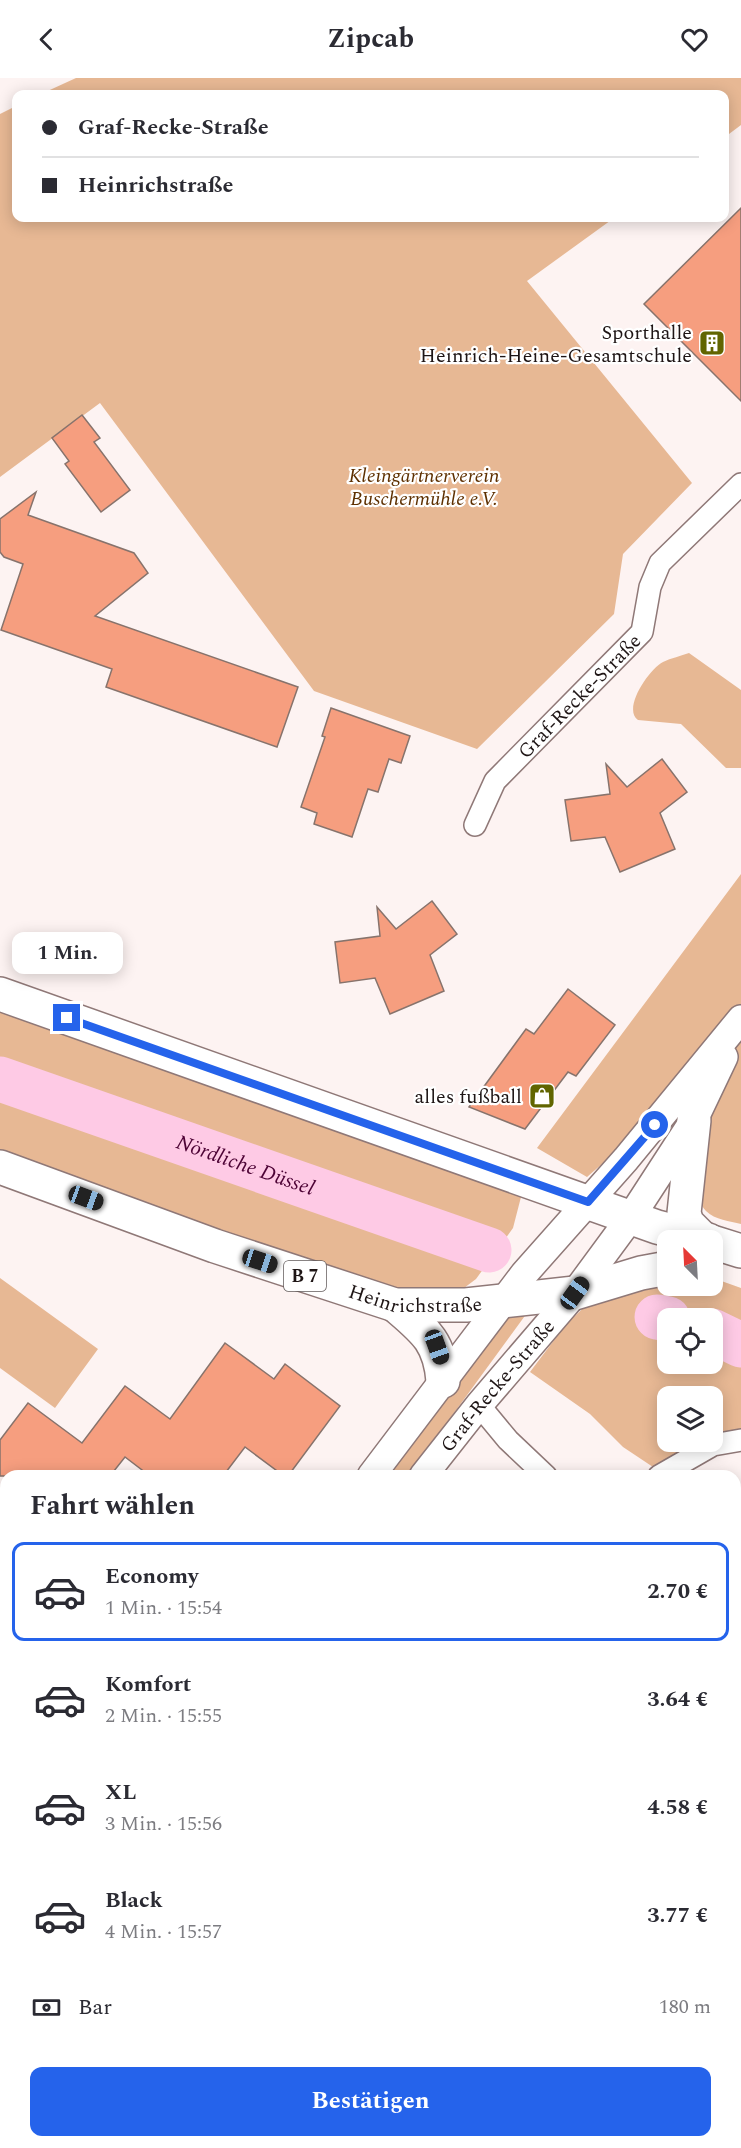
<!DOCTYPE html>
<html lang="de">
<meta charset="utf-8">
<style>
body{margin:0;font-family:Spectral,serif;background:#f7f7f7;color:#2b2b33;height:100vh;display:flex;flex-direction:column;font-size:22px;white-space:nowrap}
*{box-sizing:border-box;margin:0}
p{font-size:20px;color:#7c7c81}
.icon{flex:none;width:33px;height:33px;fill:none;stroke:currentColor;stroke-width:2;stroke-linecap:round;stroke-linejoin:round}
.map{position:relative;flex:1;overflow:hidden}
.side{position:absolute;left:0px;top:1392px;width:741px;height:678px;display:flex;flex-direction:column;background:#fff;border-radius:18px 18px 0 0;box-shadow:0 3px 15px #0003}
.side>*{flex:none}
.guide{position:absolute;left:12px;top:12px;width:717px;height:132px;border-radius:12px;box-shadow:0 3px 15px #0003;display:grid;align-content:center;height:132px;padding:0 30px;background:#fff}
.needle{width:39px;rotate:336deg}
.buttons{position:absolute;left:657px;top:1152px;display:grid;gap:12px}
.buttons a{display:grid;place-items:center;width:66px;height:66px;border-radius:12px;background:#fff;box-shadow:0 3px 15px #0003;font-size:30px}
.end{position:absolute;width:27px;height:27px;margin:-14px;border:8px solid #2563eb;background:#fff;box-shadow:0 0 0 3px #fff}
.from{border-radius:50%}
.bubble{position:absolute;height:42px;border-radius:12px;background:#fff;box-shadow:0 3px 15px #0003;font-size:20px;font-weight:700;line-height:42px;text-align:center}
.car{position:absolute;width:18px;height:36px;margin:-18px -9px;border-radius:8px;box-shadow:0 0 4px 2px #0007;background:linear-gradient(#222 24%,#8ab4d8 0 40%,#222 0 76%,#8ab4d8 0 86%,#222 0)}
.guide b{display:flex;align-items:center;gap:21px;height:57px;font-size:22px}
.guide b+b{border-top:2px solid #e1e1e2}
.guide i{width:15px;height:15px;background:#2b2b33}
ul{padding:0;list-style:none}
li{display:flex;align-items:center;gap:18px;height:99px;margin:0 12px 9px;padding:0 18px;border:3px solid transparent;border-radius:12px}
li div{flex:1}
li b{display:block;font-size:22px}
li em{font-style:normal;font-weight:700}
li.current{border-color:#2563eb}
li>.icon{width:54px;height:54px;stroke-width:1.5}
h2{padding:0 30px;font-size:27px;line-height:72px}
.pay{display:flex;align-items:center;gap:15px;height:66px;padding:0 30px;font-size:22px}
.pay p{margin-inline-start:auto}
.cta{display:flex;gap:12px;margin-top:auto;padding:12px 30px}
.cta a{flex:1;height:69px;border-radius:12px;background:#2563eb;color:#fff;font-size:24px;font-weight:700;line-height:69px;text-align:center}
header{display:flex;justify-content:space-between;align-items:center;height:78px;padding:0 30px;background:#fff;font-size:27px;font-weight:700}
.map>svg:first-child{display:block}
.green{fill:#e7b894;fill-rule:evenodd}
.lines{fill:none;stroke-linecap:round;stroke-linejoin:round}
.river{stroke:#fecae5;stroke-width:45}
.building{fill:#f69e7f;stroke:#87736c;stroke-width:1.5}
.minor-casing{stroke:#8f7877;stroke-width:24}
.tertiary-casing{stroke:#8f7877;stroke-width:30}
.primary-casing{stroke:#8f7877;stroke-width:36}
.minor{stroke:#fff;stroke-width:21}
.tertiary{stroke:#fff;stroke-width:27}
.primary{stroke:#fff;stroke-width:33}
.route{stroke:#2563eb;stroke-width:8}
.labels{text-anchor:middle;stroke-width:4.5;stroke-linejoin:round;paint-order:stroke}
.shield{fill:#fff;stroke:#625b5b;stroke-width:1.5}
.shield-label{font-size:18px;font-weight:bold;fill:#1e1515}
.poi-label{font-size:20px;fill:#1e1515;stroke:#fff;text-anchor:end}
.park-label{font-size:20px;font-style:italic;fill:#5e3000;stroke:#fff}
.street-label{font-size:20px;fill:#1e1515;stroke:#fff}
.water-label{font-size:21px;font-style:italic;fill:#4d0335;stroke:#fff}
</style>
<header><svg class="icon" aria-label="back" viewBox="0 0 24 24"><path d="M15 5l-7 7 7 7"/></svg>Zipcab<svg class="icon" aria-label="heart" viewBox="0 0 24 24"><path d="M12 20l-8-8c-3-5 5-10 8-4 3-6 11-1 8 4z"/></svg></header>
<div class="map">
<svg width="741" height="2070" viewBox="0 0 741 2070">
<rect width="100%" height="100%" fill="#fdf3f2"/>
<path class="green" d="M76,0H741V47L725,59L724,16H41Z
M16,28V140H614L527,203L692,405L623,476L614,536L477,671L314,613L100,325L0,399V36Z
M689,575L741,612V690H726L681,646L638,642C622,631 649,591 663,584C671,580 681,578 689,575Z
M741,796V1146C730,1143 715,1142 706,1133C688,1116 703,1059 711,1038L667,1013L617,1073L587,1099L537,1070Z
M0,922L510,1102L521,1119L513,1150L476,1201L460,1213L399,1218L0,1080Z
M0,1200L98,1271L55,1330L0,1290Z
M713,1200L741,1210V1352L713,1359L712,1318H668V1364H706L659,1393L623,1369L590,1336L530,1294L567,1245L589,1225L667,1204L668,1208H712ZM668,1240H712V1286H668Z
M527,1235L408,1398H387L504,1240Z
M6,1912V1940L0,1948V1920Z
M740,2013L741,2070H720L722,2064H735V2027Z"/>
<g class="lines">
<g class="river">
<path id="s1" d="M0,1001L489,1172"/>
<path d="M657,1239L668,1241"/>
<path d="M712,1253L741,1267"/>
</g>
</g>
<path class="building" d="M741,130V323L644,226Z
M82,337L100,360L94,364L130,412L101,434L65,386L69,383L52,360Z
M36,414L28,437L134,475L148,495L95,538L298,609L277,669L106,609L112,591L1,552L23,486L4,479L0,474V441Z
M331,630L410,658L401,685L389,681L378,714L368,711L352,759L314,746L317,735L301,729L325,659L322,658Z
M662,681L687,714L660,735L675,771L620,794L605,759L571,763L565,722L610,716L606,686L627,709Z
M432,823L457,856L430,877L444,913L390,936L375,900L340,905L335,864L380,858L377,829L396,851Z
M568,911L615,947L576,998L568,994L525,1051L469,1029L526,951L534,956Z
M225,1265L274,1301L285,1286L340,1328L288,1398H284L245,1369L223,1398H150L125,1379L110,1398H0V1362L28,1325L82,1365L125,1308L170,1341Z"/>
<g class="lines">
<defs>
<g id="minor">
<path id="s2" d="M475,747L495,703L642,554L650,509L660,485L741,406"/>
<path d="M479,1327L508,1362L546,1398"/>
<path d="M659,1398L713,1367L741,1362"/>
<path d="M735,1759L741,1762"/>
<path d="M562,2064L578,2070"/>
</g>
<g id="tertiary">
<path d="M371,1398L524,1196L626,1081L741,941"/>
<path id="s3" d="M423,1398L479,1327L575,1215L631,1139L694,1042L724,979"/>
<path d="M0,1893L6,1885"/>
<path d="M0,1970L6,1962"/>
</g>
<g id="primary">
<path d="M0,916L657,1149L708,1162"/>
<path d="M694,1042L684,1135L687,1145L703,1161"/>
<path id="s4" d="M0,1089L215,1168L395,1227H466L575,1215L641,1195L668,1190"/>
<path d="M712,1164L741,1173"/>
<path d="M395,1227C424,1252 440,1263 443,1303"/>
</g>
</defs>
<use href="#minor" class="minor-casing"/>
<use href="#tertiary" class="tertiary-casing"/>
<use href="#primary" class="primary-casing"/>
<use href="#minor" class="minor"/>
<use href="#tertiary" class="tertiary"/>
<use href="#primary" class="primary"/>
</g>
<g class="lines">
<path class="route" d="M67,940L588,1124L655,1047"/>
</g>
<defs>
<symbol id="building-square" viewBox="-11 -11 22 22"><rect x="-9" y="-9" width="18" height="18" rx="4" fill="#616500" stroke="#fff"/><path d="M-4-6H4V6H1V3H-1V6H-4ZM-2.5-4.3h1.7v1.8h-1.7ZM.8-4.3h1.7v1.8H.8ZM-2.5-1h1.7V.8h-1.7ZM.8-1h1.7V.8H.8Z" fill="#fff"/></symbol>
<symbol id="shop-square" viewBox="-11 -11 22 22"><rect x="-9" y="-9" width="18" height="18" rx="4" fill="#616500" stroke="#fff"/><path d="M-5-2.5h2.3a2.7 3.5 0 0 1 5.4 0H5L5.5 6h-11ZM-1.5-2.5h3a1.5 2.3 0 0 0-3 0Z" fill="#fff"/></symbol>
</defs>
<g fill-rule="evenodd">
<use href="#building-square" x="697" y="250" width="30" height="30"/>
<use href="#shop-square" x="527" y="1003" width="30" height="30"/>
</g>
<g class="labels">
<rect class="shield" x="284" y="1183" width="42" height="30" rx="4.5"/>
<g class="shield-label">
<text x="305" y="1204">B 7</text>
</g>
<g class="poi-label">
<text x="692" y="261">Sporthalle<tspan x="692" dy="23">Heinrich-Heine-Gesamtschule</tspan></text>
<text x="522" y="1025">alles fußball</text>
</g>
<g class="park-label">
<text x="424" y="404">Kleingärtnerverein<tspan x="424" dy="23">Buschermühle e.V.</tspan></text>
</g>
<g class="street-label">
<text dy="7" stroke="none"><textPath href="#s2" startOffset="168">Graf-Recke-Straße</textPath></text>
<text dy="7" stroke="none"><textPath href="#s4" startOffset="438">Heinrichstraße</textPath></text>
<text dy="7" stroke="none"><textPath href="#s3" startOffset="117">Graf-Recke-Straße</textPath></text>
</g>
<g class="water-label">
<text dy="7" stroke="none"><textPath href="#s1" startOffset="260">Nördliche Düssel</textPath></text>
</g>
</g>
</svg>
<div class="buttons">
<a><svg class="needle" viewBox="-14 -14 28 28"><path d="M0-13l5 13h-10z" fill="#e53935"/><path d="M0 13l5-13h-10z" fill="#7c7c81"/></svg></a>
<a><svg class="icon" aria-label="locate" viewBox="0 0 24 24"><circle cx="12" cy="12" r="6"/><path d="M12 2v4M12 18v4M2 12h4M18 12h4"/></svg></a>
<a><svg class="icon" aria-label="layers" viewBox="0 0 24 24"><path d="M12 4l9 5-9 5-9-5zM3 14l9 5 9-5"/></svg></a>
</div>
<i class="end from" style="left:655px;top:1047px"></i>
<i class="end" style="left:67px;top:940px"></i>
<div class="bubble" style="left:12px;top:854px;width:111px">1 Min.</div>
<i class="car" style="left:86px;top:1120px;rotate:110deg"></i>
<i class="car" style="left:260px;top:1183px;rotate:108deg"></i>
<i class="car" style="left:575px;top:1215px;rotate:36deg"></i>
<i class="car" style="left:437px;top:1269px;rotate:160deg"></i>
<div class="guide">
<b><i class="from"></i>Graf-Recke-Straße</b>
<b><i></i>Heinrichstraße</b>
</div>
<section class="side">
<h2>Fahrt wählen</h2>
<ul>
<li class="current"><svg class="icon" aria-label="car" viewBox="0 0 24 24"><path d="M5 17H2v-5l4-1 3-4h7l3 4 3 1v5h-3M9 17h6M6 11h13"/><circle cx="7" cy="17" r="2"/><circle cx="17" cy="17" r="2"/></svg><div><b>Economy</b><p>1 Min. · 15:54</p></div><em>2.70 €</em></li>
<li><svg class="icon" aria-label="car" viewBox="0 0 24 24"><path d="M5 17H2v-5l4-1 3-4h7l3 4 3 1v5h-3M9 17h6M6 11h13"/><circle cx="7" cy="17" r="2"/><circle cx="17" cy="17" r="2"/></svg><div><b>Komfort</b><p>2 Min. · 15:55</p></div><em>3.64 €</em></li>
<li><svg class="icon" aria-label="car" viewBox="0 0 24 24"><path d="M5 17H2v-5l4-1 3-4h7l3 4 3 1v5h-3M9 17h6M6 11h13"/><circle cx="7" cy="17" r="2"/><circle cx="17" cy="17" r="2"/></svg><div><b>XL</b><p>3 Min. · 15:56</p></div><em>4.58 €</em></li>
<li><svg class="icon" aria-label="car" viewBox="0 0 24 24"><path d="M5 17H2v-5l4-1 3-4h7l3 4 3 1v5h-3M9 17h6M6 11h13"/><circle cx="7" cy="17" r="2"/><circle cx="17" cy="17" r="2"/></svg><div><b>Black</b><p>4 Min. · 15:57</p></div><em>3.77 €</em></li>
</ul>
<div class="pay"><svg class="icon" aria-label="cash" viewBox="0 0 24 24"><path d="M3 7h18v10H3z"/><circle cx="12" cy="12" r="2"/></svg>Bar<p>180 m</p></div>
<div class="cta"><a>Bestätigen</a></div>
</section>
</div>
